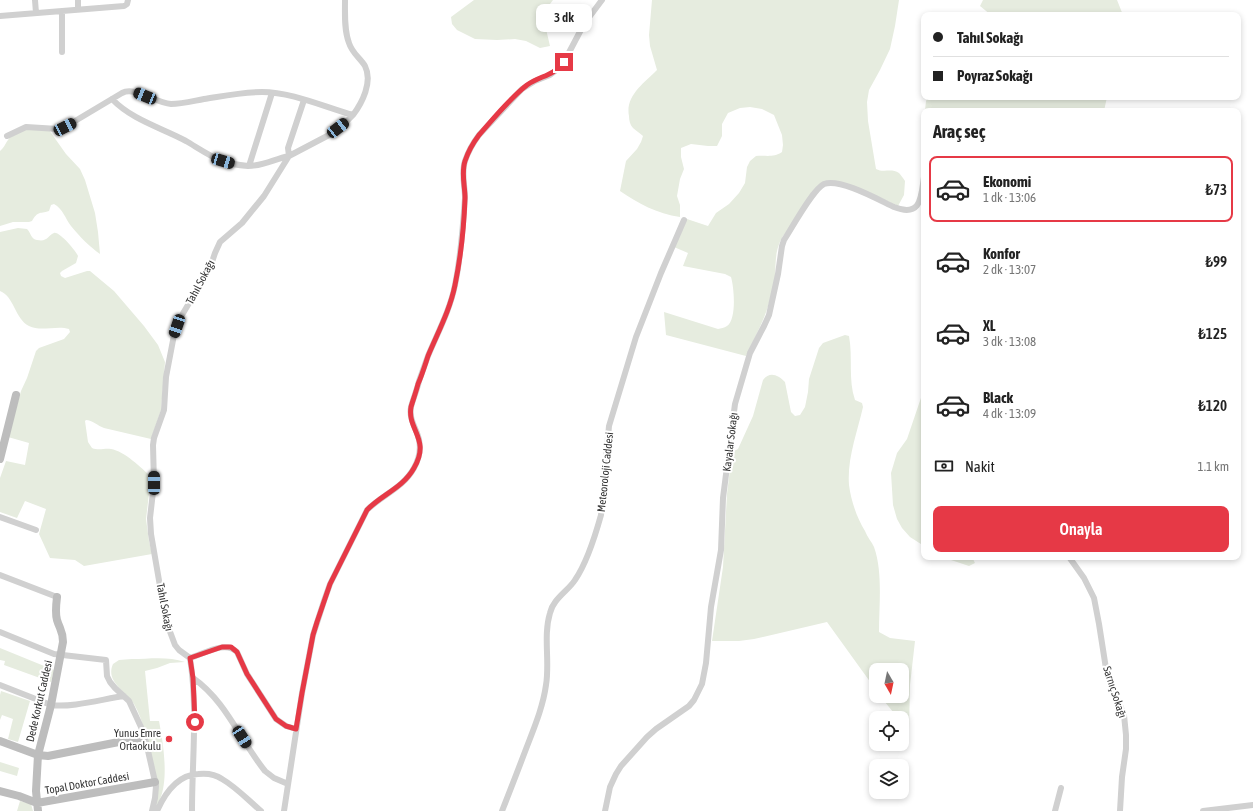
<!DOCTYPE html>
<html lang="tr">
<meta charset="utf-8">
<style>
body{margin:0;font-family:"Asap Condensed",sans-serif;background:#f2f2f2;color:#222;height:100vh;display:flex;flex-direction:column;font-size:15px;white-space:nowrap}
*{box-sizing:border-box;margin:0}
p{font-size:13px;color:#767676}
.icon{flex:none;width:22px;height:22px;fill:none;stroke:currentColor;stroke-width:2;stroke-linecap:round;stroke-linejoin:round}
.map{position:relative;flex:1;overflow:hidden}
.panel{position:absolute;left:921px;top:108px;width:320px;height:452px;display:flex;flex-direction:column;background:#fff;border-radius:8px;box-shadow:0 2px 6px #0003}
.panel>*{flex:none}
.hud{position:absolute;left:921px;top:12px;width:320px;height:88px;border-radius:8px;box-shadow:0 2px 6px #0003;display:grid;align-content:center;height:88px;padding:0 12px;background:#fff}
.needle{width:26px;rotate:171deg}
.tools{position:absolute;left:869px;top:663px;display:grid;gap:8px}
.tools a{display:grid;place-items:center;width:40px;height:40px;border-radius:8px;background:#fff;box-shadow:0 2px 6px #0003;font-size:20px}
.end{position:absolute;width:18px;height:18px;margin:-9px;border:5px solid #e63946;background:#fff;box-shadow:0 0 0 2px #fff}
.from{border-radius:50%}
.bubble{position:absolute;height:28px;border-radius:8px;background:#fff;box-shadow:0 2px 6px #0003;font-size:13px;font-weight:600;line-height:28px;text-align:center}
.car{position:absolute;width:12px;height:24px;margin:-12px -6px;border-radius:5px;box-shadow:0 0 3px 1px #0007;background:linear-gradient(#222 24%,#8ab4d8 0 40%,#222 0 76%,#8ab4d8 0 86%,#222 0)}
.hud b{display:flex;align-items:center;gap:14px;height:38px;font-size:15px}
.hud b+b{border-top:1px solid #e0e0e0}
.hud i{width:10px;height:10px;background:#222}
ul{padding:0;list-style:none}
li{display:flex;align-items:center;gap:12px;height:66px;margin:0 8px 6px;padding:0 4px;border:2px solid transparent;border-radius:8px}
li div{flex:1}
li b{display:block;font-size:15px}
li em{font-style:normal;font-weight:600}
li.selected{border-color:#e63946}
li>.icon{width:36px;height:36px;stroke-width:1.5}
h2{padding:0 12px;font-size:18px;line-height:48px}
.pay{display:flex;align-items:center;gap:10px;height:44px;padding:0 12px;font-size:15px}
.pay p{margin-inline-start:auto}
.button{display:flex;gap:8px;margin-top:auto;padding:8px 12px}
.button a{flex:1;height:46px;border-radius:8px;background:#e63946;color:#fff;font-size:16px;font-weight:600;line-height:46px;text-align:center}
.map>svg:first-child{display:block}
.green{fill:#e6ecdf}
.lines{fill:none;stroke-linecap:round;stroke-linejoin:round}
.street{stroke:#d0d0d0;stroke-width:6}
.secondary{stroke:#bdbdbd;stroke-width:8}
.route{stroke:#e63946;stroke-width:5}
.poi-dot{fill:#e63946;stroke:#fff;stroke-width:1.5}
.labels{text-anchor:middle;stroke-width:4;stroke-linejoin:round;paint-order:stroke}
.street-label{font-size:11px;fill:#333;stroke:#fff}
.poi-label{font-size:11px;fill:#333;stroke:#fff;text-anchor:end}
</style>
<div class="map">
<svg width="1253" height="811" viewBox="0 0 1253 811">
<rect width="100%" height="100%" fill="#fff"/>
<path class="green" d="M474,0H553L538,20L546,29L550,46L540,48L526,41L515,39L497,40L475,39L457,30L452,24L451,17Z
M652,0H899L895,26L890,49L880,70L869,90L867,102L868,121L876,169C883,173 892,168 899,173C901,175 903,178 905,181L904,195L898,206L866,191L823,183L783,236C775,250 776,259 775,275C775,283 772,291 770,299C765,320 755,336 746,356L666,335L664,312L718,329C721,328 724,328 727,326C737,319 734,287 731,277L725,274L683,266L688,253L674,247L687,219L708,226L716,213L729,204L739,193L745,183L747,167L750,161L756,156C766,155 773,158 782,152L783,145L782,135L774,115L762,109L750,107L740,108L728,113L722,124V136L717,146H708L691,144L681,148V157L684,169L680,179L677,196L680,205V217C657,214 638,203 620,191L626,161L637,149L641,142L643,136C640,133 636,131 633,128C630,125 629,120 629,116C625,96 644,83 657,70L650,46L649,35Z
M983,0H1117L1123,15H991L980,6Z
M928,97H1107L1104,111H925L926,101Z
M24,130H49L66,154L80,169L85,180L95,213L98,232L100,254C90,247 79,236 71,226C65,218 63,209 54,204L51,205L49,211C39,214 38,211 32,221L29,222H13L0,226V151C4,148 5,144 8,140C11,135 18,132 24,130Z
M18,228L27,229C31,233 31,239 37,240C48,242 47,236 54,233C59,231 76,251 78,256L76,263L62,271L60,273L61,276L65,278L87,271H90L114,291L144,326L158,345L165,362L161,410L151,439L104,428C98,426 92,420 86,420L85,421L88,442L92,448C99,451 104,448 111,449C124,451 142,468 151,477L146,519L149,541L152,554L84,566L75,560L50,558L39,534L46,509L25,501L17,518L0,512V478L6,461L25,465L29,443L8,437L21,391L27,378L36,351L39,348L64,339L70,332L69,329C57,325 41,332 29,326C15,319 14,296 0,291V232Z
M845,335L849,336C853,357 848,380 855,400L862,403L863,407C857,433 847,459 849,485C851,501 857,518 865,531C867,537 872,542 874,547C883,572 879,605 879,632L890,638L915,641L910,685L909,731L902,723V718H898L880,696H902V670H876V690L827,622L754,639L739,641H712L723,567L727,494L732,452L738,449L753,416L763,380C770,371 778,375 785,382L791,412L795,416L800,415L805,407L808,392L809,379L819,348L823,343Z
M924,389V546L910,537L902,528L897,519L893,505L891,473L897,453L907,439Z
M936,557H972L975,563L969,566L945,558L938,559Z
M0,648L54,670L51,682L4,665L5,661L0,660Z
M132,659C149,659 168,656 185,662L170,663L157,668L145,671L150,721H159C163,742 169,778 160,799C159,802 156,806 154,809L156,803C154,788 151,772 149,757C146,739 144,721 134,704C126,691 105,682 113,664L119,660Z
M1,691L30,701L18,742L8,739L13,719L2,715L0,720V695Z
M0,762L19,768L17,776L0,771Z
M20,801L31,804L33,811H17Z"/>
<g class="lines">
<path class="street" d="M35,0L36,13
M345,0C345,14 344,30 349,43C352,53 360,58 365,66C373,82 362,103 353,115
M78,9V0
M62,11V52
M0,16L124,6L127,4L128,0
M112,99C132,120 162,128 186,141C198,148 211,157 224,162C231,164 239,165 248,166C264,166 274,159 289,156L288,148L304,100
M7,136L26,127L58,129L65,127L122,93C135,86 155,103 171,104C182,104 193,101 204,99C223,96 242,92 262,92C292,92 324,107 353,115L345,123L329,135L289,156L264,196L255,207L242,223L220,242L215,253L210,268L182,315L174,335L166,377L164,410L154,438L153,445L154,483L150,518L151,534L166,621L175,645L179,650L190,658C198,709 192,760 192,811
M249,166L272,93
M0,517L36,530
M1069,557L1084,578L1094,598L1099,624L1107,675L1124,715L1126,735V749L1122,777L1120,811
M0,575L57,597
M0,632L54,654L106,660L107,676L110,682L115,688L129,701L141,727L146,742L156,786L155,798L152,811
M190,658C204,654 225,640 237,652L247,674L276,719L286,726L296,729
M193,678C226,701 240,740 265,771L274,778L288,784
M0,685L51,705C71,708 103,699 124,696
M157,811C165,793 177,775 198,774C207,773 215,774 222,779C236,787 248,800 261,811
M284,811L302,693L313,635L324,601L330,584L367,510C382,495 403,488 414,468C420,457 422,445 417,433C414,425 409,417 411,407C413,399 417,390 419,381C422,373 425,364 428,356C438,332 450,310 455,285C461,256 463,227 465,198C465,186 461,173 465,161C468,152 473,143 479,135L522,89L535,81L550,75L559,68L564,62L584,24L602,0
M502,811C510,791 518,770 526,749C534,728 543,707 546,685C550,662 543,636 550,613C553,599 568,591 575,580C586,564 596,533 601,515L609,426L636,337L661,273L684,220
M605,811L610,787L616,774L621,766L647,737L656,729L689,706L694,700L702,684L706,663L711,607L721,550L723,498L735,404L750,353L764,326L769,315L778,274L782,246L784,240C792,228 813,189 824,184C840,178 879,200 894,207C922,218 921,196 924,177
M1055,811L1061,788
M1203,811L1253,805"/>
<path class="secondary" d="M0,459L16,395
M0,741L38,755L48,756L144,737
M0,791L19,796L37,803L155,782
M38,811L36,791L38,755L51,705L63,642C63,631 60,630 57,620C55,613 56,605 57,597"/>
</g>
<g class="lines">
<path class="route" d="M195,722L193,678L190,658L222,647H231L237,652L247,674L276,719L286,726L296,729L302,693L313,635L317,622L330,584L367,510C381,495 403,488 414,468C431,439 407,430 411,407C413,400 416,392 418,384C422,375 425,365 428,356C438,332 450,310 455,285C461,256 464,227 465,198C465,186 461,173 465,161C468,152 473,143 479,135C494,118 509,99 527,85C541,75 552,77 564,62"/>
</g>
<circle class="poi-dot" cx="169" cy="739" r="4"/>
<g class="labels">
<g class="street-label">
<text transform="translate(200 282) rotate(-62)" y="4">Tahıl Sokağı</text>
<text transform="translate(730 442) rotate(-83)" y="4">Kayalar Sokağı</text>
<text transform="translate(605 472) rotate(-84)" y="4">Meteoroloji Caddesi</text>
<text transform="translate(165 607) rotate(79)" y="4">Tahıl Sokağı</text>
<text transform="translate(1115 692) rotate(72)" y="4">Sarnıç Sokağı</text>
<text transform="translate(39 701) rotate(-77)" y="4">Dede Korkut Caddesi</text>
<text transform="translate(87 783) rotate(-10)" y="4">Topal Doktor Caddesi</text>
</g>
<g class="poi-label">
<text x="161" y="737">Yunus Emre<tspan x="161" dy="13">Ortaokulu</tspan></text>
</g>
</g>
</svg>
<div class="tools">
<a><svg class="needle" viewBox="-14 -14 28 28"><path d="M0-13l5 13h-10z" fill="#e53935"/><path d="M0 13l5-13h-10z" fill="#767676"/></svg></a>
<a><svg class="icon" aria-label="locate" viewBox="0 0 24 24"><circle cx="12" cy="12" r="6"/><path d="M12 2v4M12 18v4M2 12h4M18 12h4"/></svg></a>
<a><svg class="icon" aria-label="layers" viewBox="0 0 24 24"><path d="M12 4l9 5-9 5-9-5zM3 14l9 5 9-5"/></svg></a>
</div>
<i class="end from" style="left:195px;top:722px"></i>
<i class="end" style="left:564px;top:62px"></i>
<div class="bubble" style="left:536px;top:4px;width:56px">3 dk</div>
<i class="car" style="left:145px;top:96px;rotate:292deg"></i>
<i class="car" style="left:65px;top:127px;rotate:63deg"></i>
<i class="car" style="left:338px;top:128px;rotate:52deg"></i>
<i class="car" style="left:223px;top:161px;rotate:106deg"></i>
<i class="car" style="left:177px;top:326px;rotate:199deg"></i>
<i class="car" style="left:154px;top:483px;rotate:0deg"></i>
<i class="car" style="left:242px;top:737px;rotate:147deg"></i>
<div class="hud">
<b><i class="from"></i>Tahıl Sokağı</b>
<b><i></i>Poyraz Sokağı</b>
</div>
<section class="panel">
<h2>Araç seç</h2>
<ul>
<li class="selected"><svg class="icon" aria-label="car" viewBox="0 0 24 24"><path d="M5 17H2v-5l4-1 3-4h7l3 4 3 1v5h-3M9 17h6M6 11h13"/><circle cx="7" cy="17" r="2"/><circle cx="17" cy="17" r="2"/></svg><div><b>Ekonomi</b><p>1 dk · 13:06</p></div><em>₺73</em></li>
<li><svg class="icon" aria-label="car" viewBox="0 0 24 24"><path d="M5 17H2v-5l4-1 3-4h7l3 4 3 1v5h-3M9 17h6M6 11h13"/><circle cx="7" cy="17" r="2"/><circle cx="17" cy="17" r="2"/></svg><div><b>Konfor</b><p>2 dk · 13:07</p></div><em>₺99</em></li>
<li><svg class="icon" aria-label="car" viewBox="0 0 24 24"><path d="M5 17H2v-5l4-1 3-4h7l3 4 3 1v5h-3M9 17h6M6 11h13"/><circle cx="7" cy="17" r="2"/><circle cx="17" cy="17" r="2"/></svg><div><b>XL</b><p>3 dk · 13:08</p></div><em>₺125</em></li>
<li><svg class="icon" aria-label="car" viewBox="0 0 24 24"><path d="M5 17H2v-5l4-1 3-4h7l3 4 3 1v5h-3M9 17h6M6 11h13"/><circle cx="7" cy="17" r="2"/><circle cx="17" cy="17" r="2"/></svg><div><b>Black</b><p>4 dk · 13:09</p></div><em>₺120</em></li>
</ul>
<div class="pay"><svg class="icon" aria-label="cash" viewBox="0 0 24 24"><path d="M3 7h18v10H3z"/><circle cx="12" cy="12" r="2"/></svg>Nakit<p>1.1 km</p></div>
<div class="button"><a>Onayla</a></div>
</section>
</div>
